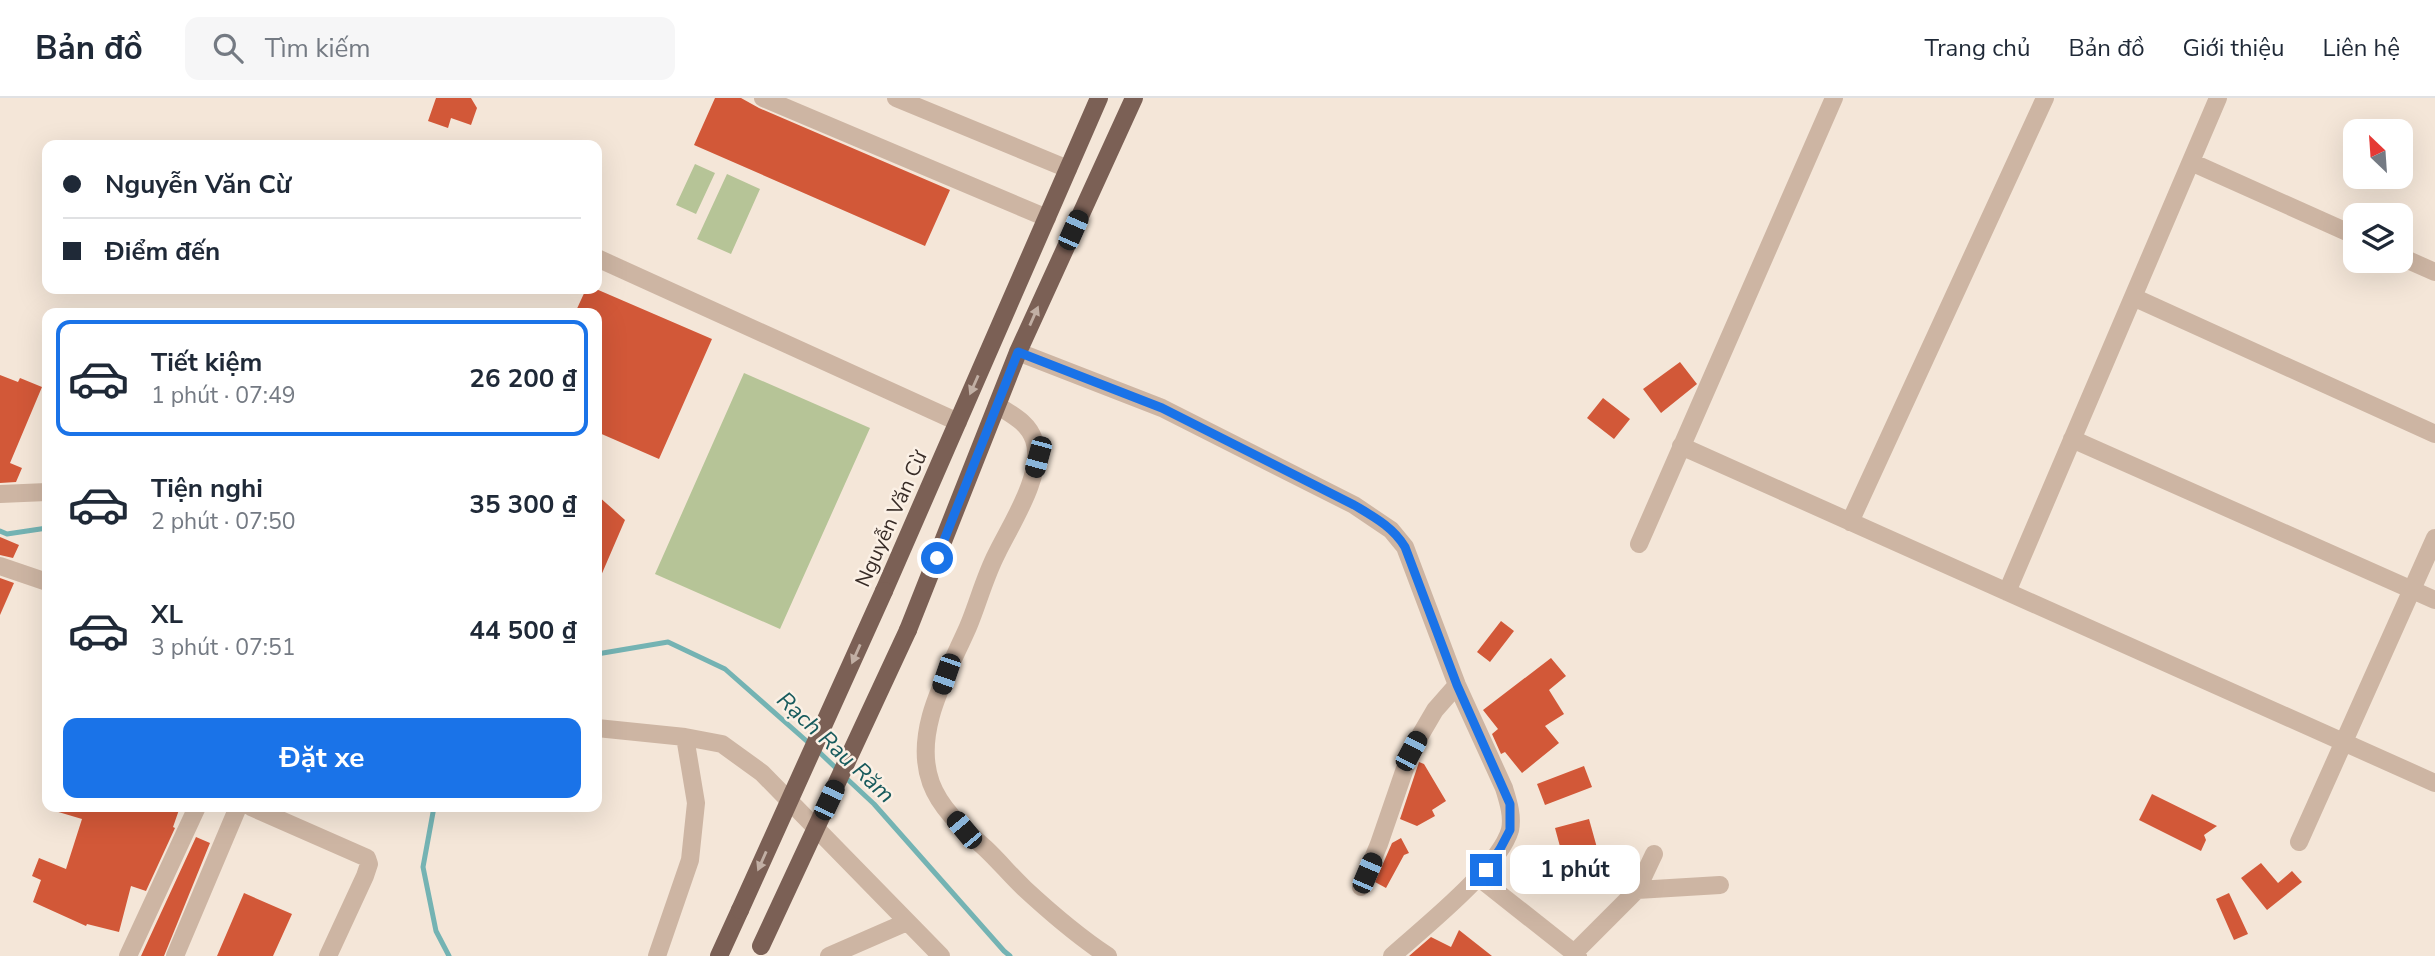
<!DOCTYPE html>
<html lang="vi">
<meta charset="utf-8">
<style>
body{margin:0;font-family:"Nunito Sans",sans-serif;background:#f6f6f7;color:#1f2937;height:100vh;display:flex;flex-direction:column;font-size:26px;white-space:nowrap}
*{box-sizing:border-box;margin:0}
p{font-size:23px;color:#747a83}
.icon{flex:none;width:38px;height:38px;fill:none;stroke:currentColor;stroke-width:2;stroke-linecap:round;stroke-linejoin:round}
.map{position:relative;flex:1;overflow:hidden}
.details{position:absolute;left:42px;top:210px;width:560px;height:504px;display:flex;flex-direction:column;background:#fff;border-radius:14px;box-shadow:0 7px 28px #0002}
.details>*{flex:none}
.guide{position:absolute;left:42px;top:42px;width:560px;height:154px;border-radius:14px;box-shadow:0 7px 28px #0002;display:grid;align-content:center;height:154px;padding:0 21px;background:#fff}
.needle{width:46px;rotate:335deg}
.tools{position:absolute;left:2343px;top:21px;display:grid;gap:14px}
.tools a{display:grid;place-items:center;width:70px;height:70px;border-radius:14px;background:#fff;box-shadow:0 7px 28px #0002;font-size:35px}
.end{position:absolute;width:32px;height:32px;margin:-16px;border:9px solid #1a73e8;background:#fff;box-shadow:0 0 0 4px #fff}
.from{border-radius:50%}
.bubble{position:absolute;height:49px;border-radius:14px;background:#fff;box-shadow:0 7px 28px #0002;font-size:23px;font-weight:700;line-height:49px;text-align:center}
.car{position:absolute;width:21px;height:42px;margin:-21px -10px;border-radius:9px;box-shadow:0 0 5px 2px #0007;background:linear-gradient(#222 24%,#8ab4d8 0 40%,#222 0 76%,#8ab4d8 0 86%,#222 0)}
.guide b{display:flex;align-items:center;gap:24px;height:66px;font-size:26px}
.guide b+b{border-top:2px solid #e0e1e3}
.guide i{width:18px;height:18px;background:#1f2937}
ul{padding:12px 0 0;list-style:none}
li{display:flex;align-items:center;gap:21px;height:116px;margin:0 14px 10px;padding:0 7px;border:4px solid transparent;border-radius:14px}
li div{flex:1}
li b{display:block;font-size:26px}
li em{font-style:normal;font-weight:700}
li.current{border-color:#1a73e8}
li>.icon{width:63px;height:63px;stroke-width:1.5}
.action{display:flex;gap:14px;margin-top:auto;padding:14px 21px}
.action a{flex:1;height:80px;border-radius:14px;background:#1a73e8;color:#fff;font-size:28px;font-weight:700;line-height:80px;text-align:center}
header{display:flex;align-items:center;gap:42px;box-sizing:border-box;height:98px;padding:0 35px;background:#fff;border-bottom:2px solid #e0e1e3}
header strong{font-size:33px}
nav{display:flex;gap:38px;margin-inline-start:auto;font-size:24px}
.search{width:490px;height:63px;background:#f6f6f7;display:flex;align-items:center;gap:18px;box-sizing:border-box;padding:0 24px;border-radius:14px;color:#747a83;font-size:26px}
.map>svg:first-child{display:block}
.green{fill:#b6c497}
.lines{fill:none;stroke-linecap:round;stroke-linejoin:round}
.stream{stroke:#74b3b3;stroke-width:5}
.building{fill:#d25838}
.minor{stroke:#cdb5a3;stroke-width:18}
.major{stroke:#7b6055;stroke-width:18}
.major-bridge{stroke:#7b6055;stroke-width:18}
.oneway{fill:#c1afa4}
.route{stroke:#1a73e8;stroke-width:9}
.labels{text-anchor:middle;stroke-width:5;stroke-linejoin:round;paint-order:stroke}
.street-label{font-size:21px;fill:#372b26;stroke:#fbf0e5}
.water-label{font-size:23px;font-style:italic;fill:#175a5c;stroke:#fbf0e5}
</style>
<header>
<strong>Bản đồ</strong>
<div class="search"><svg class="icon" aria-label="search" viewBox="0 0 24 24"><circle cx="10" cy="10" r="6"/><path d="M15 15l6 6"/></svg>Tìm kiếm</div>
<nav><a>Trang chủ</a><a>Bản đồ</a><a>Giới thiệu</a><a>Liên hệ</a></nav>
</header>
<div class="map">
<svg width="2435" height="858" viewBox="0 0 2435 858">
<rect width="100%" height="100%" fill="#f4e6d8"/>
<path class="green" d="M695,66L715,75L696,116L676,107Z
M727,76L760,91L731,156L697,141Z
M744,275L870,330L780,531L655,476Z"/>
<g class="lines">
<path class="stream" d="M0,433L7,436L47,430
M597,556L668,544L725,571L810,646
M817,652L838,672
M845,679L874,706L1004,853L1010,858
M434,709L423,769L436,833L449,858"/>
</g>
<path class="building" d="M436,0H471L477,10L471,27L451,20L448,30L428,23Z
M715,0H741L759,10L950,92L925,148L694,47Z
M586,191H596L712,241L659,361L597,334V215H575Z
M1680,264L1697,286L1661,315L1643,291Z
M0,277L18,284L20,280L42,289L10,365L22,370L16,384L0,385Z
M1603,300L1630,321L1614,341L1587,320Z
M597,397L625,422L597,487Z
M0,439L19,447L13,460L0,457Z
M0,480L14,485L0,517Z
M1501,523L1514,533L1490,564L1477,554Z
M1551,560L1566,578L1549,592L1564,616L1545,628L1559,645L1522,675L1505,654L1501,656L1492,636L1498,631L1483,612Z
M1419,664L1424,666L1446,703L1432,712L1435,718L1417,728L1400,721Z
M1584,668L1592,689L1545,707L1537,686Z
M2152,696L2217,728L2204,737L2206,742L2201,753L2139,722Z
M55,709H180L173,729L175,730L146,793L131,788L119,834L87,826L86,828L33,804L41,782L32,778L39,760L66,771L82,721L55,713Z
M1589,721L1599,757L1565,767L1555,730Z
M196,739L210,745L164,858H141Z
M1401,740L1409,755L1404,757L1386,790L1375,784L1392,745Z
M2261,765L2278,785L2292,773L2302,784L2267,812L2241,780Z
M244,795L292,816L273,858H217Z
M2229,795L2248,836L2234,842L2216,801Z
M1459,832L1492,858H1409L1431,839L1451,849Z"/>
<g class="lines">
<path class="minor" d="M763,0L1047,120
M896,0L1068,71
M2191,64L2356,138
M2401,159L2435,174
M597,160L958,324
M2133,199L2435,336
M1018,254L1162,310L1354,407L1391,432L1405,449L1457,587L1504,690C1508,703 1513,718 1510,732C1499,770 1423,830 1392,858
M997,307C1012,317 1028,324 1034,342C1045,375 1011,426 997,455C985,478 978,505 968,529C948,575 912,633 931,685C941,712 964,731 985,750C999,763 1011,778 1025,791C1051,815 1079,839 1108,858
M2072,341L2435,502
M1681,348L2435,685
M0,396L47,394
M1850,424L2045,0
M1639,446L1834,0
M0,468L47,484
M2007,494L2218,0
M597,630L685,639L722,646L762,675L941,858
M251,709L367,760L369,766L365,778L328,858
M2299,744L2435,440
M1478,779L1578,858
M1361,789L1379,746L1411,653L1435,612L1457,587
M1637,792L1654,756
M1574,855L1637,792L1720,787
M128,858L197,709
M175,858L238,709
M657,858L690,762L696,705L685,639
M829,858L907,824"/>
<path class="major" d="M884,493L1099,0
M908,532L1018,254L1134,0
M719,858L740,812"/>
<path class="major-bridge" d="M740,812L884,493
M761,848L908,532"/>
</g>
<defs><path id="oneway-solid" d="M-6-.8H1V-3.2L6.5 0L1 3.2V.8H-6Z" transform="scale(1.75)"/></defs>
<g class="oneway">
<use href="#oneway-solid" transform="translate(1034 218) rotate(-66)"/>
<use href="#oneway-solid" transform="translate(974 287) rotate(114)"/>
<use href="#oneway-solid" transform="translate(856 556) rotate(114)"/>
<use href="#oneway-solid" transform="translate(762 763) rotate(114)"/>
</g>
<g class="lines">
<path class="route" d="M937,460L1018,254L1162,310L1354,407C1374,419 1393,429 1405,449L1457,587L1510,706V732L1500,751L1486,772"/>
</g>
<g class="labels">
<g class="street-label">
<text transform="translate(891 421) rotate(-66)" y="7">Nguyễn Văn Cừ</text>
</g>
<g class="water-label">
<text transform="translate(836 649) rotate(43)" y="8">Rạch Rau Răm</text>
</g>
</g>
</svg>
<div class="tools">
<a><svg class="needle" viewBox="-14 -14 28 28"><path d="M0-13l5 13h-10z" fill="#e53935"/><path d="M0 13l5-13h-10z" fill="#747a83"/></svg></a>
<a><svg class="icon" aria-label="layers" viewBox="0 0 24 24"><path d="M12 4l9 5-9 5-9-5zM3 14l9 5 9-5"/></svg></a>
</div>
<i class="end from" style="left:937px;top:460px"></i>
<i class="end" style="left:1486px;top:772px"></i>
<div class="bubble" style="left:1510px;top:747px;width:130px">1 phút</div>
<i class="car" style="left:1073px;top:132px;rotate:24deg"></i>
<i class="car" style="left:1038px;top:359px;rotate:195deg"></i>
<i class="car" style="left:946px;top:576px;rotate:199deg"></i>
<i class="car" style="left:1411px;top:653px;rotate:28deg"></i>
<i class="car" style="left:829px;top:702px;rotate:25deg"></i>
<i class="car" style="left:964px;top:732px;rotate:320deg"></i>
<i class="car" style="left:1367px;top:775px;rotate:23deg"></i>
<div class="guide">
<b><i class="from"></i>Nguyễn Văn Cừ</b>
<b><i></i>Điểm đến</b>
</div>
<section class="details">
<ul>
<li class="current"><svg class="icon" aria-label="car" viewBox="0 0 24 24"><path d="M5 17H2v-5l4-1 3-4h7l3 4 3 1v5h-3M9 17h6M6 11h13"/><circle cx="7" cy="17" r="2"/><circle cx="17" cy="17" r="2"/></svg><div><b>Tiết kiệm</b><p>1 phút · 07:49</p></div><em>26 200 ₫</em></li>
<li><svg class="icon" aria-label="car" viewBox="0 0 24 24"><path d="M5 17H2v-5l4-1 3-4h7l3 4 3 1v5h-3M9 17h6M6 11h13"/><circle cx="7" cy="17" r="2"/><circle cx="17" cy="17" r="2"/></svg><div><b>Tiện nghi</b><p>2 phút · 07:50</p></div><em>35 300 ₫</em></li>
<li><svg class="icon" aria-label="car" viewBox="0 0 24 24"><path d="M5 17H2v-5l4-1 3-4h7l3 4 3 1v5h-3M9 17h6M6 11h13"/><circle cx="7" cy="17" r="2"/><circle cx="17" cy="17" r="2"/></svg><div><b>XL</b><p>3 phút · 07:51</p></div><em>44 500 ₫</em></li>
</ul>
<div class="action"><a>Đặt xe</a></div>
</section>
</div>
